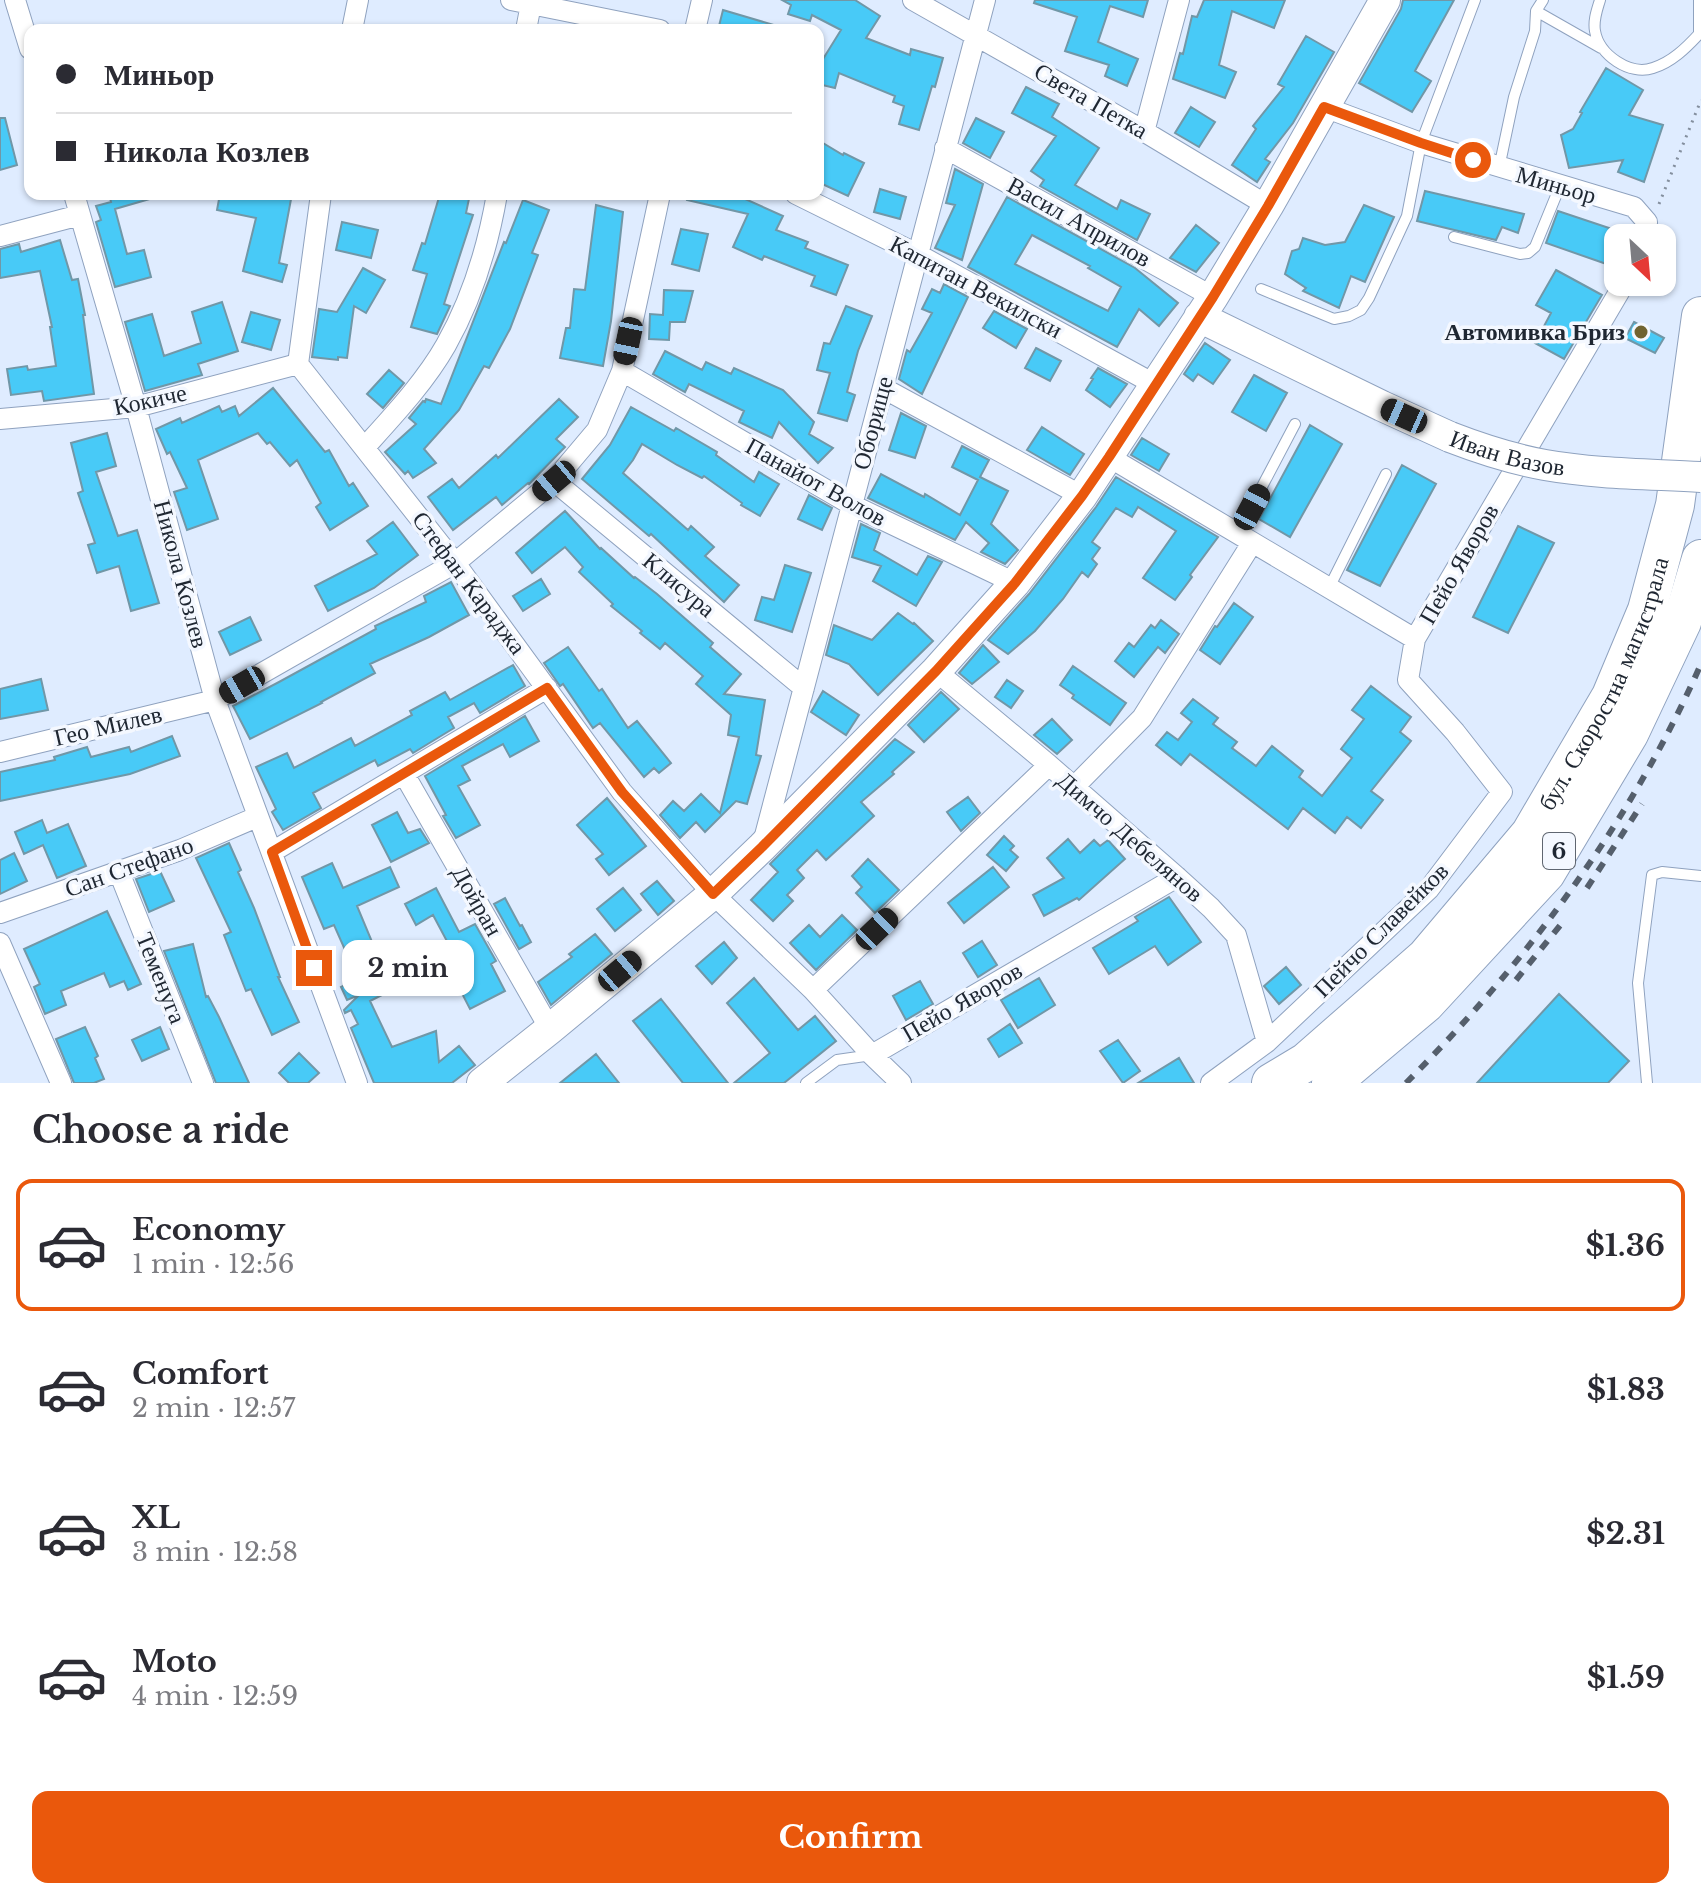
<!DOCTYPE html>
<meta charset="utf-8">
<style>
body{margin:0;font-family:"Libre Baskerville",serif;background:#f2f2f3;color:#2b2b33;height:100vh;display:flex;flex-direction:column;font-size:30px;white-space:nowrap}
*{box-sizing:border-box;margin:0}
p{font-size:26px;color:#7c7c81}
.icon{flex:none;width:44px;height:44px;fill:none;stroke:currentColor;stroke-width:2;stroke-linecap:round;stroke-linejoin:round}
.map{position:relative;height:1083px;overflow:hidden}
.drawer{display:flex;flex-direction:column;background:#fff;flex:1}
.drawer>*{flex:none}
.guide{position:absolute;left:24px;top:24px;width:800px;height:176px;border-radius:16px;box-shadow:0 2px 6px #0004;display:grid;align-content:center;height:176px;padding:0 32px;background:#fff}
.needle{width:52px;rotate:154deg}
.tools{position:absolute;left:1604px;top:224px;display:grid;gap:16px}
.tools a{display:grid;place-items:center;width:72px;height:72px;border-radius:16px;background:#fff;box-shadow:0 2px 6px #0004;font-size:40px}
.end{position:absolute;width:36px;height:36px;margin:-18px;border:10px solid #ea580c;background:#fff;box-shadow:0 0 0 4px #fff}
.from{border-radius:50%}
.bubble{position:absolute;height:56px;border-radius:16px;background:#fff;box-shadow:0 2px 6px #0004;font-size:26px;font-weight:800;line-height:56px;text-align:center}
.car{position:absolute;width:24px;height:48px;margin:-24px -12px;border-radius:10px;box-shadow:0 0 6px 2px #0007;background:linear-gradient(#222 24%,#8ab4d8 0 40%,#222 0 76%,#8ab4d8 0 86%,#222 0)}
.guide b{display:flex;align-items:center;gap:28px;height:76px;font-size:30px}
.guide b+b{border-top:2px solid #e1e1e2}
.guide i{width:20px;height:20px;background:#2b2b33}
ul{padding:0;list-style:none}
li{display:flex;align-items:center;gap:24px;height:132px;margin:0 16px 12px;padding:0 16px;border:4px solid transparent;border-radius:16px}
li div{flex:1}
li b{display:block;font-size:30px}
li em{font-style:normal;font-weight:800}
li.selected{border-color:#ea580c}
li>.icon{width:72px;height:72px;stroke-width:1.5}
h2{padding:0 32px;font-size:36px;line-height:96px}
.primary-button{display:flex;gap:16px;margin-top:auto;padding:16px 32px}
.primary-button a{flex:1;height:92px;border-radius:16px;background:#ea580c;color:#fff;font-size:32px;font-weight:800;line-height:92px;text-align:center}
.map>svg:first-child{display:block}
.building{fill:#48caf7;stroke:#7197a7;stroke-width:2;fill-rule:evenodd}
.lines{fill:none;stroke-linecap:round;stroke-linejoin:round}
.lane-casing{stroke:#8fa2bf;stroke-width:12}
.street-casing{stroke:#8fa2bf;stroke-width:22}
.secondary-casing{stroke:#8fa2bf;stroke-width:32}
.highway-casing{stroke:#8fa2bf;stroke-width:40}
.path{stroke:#848f9e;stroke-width:3;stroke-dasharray:2 6;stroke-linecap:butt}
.lane{stroke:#fff;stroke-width:10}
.street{stroke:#fff;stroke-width:20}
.secondary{stroke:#fff;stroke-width:30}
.highway{stroke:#fff;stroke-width:38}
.rail{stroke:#555f6c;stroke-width:6;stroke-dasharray:10 10;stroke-linecap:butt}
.secondary-bridge-casing{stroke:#8fa2bf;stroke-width:32;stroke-linecap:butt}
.secondary-bridge{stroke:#fff;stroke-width:30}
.route{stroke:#ea580c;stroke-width:10}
.poi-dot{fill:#716431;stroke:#f4f8ff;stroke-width:3}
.labels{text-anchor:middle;stroke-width:7;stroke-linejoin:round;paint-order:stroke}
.shield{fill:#f4f8ff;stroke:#5f6670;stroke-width:2}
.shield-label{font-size:22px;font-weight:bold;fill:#1f2732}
.street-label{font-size:24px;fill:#1f2732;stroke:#f4f8ff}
.poi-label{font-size:24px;font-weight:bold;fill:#1f2732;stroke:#f4f8ff;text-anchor:end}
</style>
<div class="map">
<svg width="1701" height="1083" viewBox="0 0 1701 1083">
<rect width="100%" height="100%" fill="#dfecff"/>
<path class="building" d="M782,0H855L880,16L866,38L910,55L911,49L943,58L935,87L932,86L919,130L899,124L904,106L893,102L895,96L839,73L835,88L818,84V57L823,59L841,30L812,15L810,21L788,14L791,5Z
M1035,0H1148L1143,17L1110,6L1098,42L1138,59L1127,86L1105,76L1109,65L1065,51L1077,17L1034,3Z
M1204,0H1285L1274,28L1232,11L1219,65L1236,72L1225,98L1173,79L1180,53L1183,54L1192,16L1197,17Z
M1403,0H1454L1415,71L1431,81L1412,112L1359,83L1401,9Z
M723,10L777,26L776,30H718Z
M1306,36L1334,52L1293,123L1265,159L1270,162L1257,182L1232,165L1256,129L1253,126L1284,87L1278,84Z
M1606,68L1643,90L1629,115L1663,125L1644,182L1618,172L1623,160L1569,168L1561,135L1573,129L1582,113L1580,112Z
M1026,87L1059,104L1052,117L1099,148L1075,185L1117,209L1121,200L1150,214L1137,240L1040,186L1044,180L1031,171L1056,136L1012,113Z
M1191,107L1215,122L1199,147L1175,133Z
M0,118H5L17,165L0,170Z
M976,118L1004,132L990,158L963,143Z
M818,140L843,155L844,153L864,163L848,196L818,182Z
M955,169L983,184L962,260L935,248L955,205L946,203Z
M880,189L906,197L900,219L874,212Z
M1425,191L1524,214L1518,233L1502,227L1496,240L1417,221Z
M109,194H152L153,198L115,209L127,254L144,250L151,277L115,287L96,222L101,220L96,206L111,202Z
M220,194H292L279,263L287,265L282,282L243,271L256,218L217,210Z
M440,194H470L466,213L473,215L444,304L450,306L437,334L411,327L427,274L413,270L422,243L425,244Z
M688,194H734L783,216L776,230L808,242L805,248L848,265L836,295L811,286L815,276L764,256L762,260L733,247L748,214L687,200Z
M1007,197L1135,268L1178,303L1159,326L1139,309L1117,347L968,267ZM1032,235L1090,266L1088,268L1121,287L1108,311L1015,264Z
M523,200L549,210L532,253L538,255L510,329L489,368L484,366L459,410L424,449L436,463L413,478L408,471L405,474L385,452L416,424L409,418L423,401L425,402L426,399L441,404L504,242L506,243Z
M596,205L623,212L611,321L603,366L560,358L566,328H570L574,289L585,290Z
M1364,205L1394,217L1365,282L1351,276L1339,308L1303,291L1306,288L1285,274L1292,251L1299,249L1303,238L1325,245L1345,242Z
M1558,211L1618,231V268L1546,243Z
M342,222L378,230L371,258L336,250Z
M1196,225L1219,243L1196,272L1170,258Z
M681,229L708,234L699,271L672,264Z
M60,240L72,280L78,279L85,315H83L94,394L44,401L42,391L11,395L7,369L27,366L28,370L56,366L50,327H52L40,271L0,278V249L19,244L21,252Z
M363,268L385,280L366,313L354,306L347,358L338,357V360L312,357L319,309L337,312Z
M1556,270L1602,295L1564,359L1535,343L1551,313L1536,305Z
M944,284L968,297L922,394L899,379L906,353L907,350L910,352L932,313L922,309L932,289L940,293Z
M664,290L693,291L685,322H670L669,340L649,339L650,314L663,315Z
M222,302L238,351L198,364L202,375L145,391L125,322L152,314L164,356L201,343L192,312Z
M846,306L872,316L858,351L847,392L855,395L847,421L818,413L830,373L817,370L824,343L830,344Z
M994,311L1027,329L1016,348L983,328Z
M251,312L280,320L271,350L242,342Z
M1634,322L1664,338L1655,353L1625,338Z
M1205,343L1230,360L1213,384L1198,374L1193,381L1184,374Z
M1036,348L1061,361L1050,381L1025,368Z
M665,351L702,370L706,362L731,374L734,368L783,390L814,422L809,434L833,448L818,463L779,422L772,438L739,422L744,411L689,384L685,392L653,374Z
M1098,368L1127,384L1110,407L1086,390L1093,379L1091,378Z
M389,370L404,383L383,408L367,394Z
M1254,375L1287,393L1266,431L1232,412Z
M273,388L325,452L329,450L349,486L353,483L368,506L330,530L316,507L321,503L297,460L290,466L270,442L267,444L258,433L198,460L218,519L187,530L174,492L187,488L170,452L167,454L156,429L180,418L182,423L219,406L222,412L235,406L239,416Z
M559,399L578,417L556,439L565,447L529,484L528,483L502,505L496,497L453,530L428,497L452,479L459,488L496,455L498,458Z
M631,407L674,431L676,428L717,452L716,455L754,482L759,472L779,484L760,516L741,505L742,503L704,476L702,478L677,465L642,444L633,460L623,473L688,530L691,526L714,547L705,556L739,585L724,602L651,534L649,536L582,479L610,445Z
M901,413L926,426L915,458L889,450Z
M1310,425L1342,444L1290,537L1259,519Z
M1042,427L1084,454L1070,475L1027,450Z
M107,433L116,466L96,472L118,536L137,530L159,603L131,611L119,566L97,573L88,545L95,543L78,493L83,491L71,443Z
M1142,438L1169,454L1159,471L1131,455Z
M962,446L989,460L980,477L1008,491L991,524L1018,550L1005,564L981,552L989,543L966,522L955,540L868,498L881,474L924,497L925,494L960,515L978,480L952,467Z
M1402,465L1436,484L1380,586L1347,570Z
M1116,477L1218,537L1190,575L1192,577L1175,600L1143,578L1176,531L1138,507L1132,517L1116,508L1092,542L1100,548L1092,559L1097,564L1088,577L1082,572L1063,599L1035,631L1008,654L988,640L1029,594L1096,507Z
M809,495L832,508L822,530L798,519Z
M565,511L600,549L601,548L634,578L635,577L657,594L713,643L710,647L741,674L724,694L765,700L756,755L761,756L747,804L736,801L705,832L696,822L680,838L660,815L673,801L684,811L701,794L720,813L739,737L728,735L731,715L696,684L703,676L665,643L660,649L640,633L642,631L611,606L613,604L579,572L583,567L565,547L532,573L516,553Z
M393,522L418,555L374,588L328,611L315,586L377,554L367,541Z
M861,524L880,533L874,550L917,575L928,556L942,562L916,606L873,581L881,566L852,557Z
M1518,526L1554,543L1508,633L1473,617Z
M785,565L811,573L792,632L755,620L762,597L774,600Z
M541,579L550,594L523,611L513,596Z
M451,582L469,615L429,637L370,664L375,673L321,702L322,703L250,739L233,706L279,682L376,629L375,626L426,602L424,596Z
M1234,603L1253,617L1220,664L1200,650L1215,626L1217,627Z
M898,613L913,624L914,623L933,641L878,695L849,664L826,655L834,625L872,640Z
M250,617L261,640L230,655L219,632Z
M1161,620L1179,634L1165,653L1158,647L1134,677L1115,661L1129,643L1134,647L1151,625L1155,628Z
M983,645L999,662L972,684L959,673Z
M568,647L599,691L602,689L628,728L637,721L671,763L659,773L654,768L644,777L600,723L593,728L563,684L560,686L544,663Z
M513,665L525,686L480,713L474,703L448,717L454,728L413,753L410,749L378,766L375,760L313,793L321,808L283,830L272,812L276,809L256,767L287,753L294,768L351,738L355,746L412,715L410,711L445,692L450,700Z
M1073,666L1126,703L1110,725L1072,698L1074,695L1060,685Z
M41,679L48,710L0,719V689Z
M1007,680L1023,691L1011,708L995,697Z
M1371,686L1411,717L1400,732L1411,741L1371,791L1383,800L1361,828L1347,817L1335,833L1303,808L1288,829L1190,754L1181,765L1156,745L1167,732L1178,740L1192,722L1181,713L1193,699L1218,718L1213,724L1237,742L1232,748L1256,766L1272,746L1303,771L1299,777L1322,796L1352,758L1341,749L1364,719L1352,710Z
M823,691L859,715L846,735L811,712Z
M941,692L959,709L924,742L908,725Z
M525,716L539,741L510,757L503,744L462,766L470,780L458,786L480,825L456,838L443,816L446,815L425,776Z
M1052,719L1072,740L1057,754L1034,735Z
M172,736L180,756L130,774L0,801V772L55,760L54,757L87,747L91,757L129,747L131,752Z
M895,739L914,752L892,772L894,774L861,802L874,816L826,860L817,850L797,870L804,878L787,895L793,901L773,921L751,900L778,872L770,864Z
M968,797L980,813L961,831L947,812Z
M607,798L646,846L609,875L596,859L603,854L577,825Z
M397,812L408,833L420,829L429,843L391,862L372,825Z
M42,820L47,833L68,824L86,866L57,878L43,845L24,854L15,832Z
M1004,836L1014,846L1010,850L1018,857L1006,871L987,855Z
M1068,839L1080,853L1094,840L1100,846L1108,840L1125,859L1079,900L1077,898L1044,916L1033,895L1064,878L1047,858Z
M229,843L241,870L238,872L254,908L280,977H278L299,1022L272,1035L251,989L246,991L224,935L231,932L196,858Z
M14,853L27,881L0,894V860Z
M868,859L899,890L875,913L856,893L862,887L852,876Z
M332,863L343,888L390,867L399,887L357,906L375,949L365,953L384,994L370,1001L392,1047L436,1031L439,1062L459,1046L475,1065L452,1083H374L351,1028L358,1024L351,1010L345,1013L344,1010L359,995L347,1000L341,987L358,979L334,925L324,929L302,877Z
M993,867L1009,887L964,923L948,903Z
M160,871L174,901L149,912L136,879Z
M657,881L674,901L658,915L641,894Z
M436,888L459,932L475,924L496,961L491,964L505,991L470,1009L455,980L465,975L433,915L416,925L405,904Z
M623,888L641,910L615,931L597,909Z
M1169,897L1201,942L1168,965L1155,946L1109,974L1093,948L1138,921L1135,917Z
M505,898L520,926L522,925L531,942L519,949L494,904Z
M107,911L141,984L128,990L124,981L110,987L104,973L61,991L66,1005L45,1014L34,987L40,984L24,949Z
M842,915L857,930L816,970L790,943L809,925L820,937Z
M595,934L612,954L551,1005L538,982L572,957L569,954Z
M982,941L997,965L978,977L963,953Z
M724,942L737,958L712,984L696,966Z
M193,944L206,997L208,996L219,1017L249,1083H216L164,951Z
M1286,967L1301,985L1279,1004L1264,986Z
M754,978L798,1030L815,1016L836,1041L784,1083H734L770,1053L727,1003Z
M1039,978L1055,1005L1018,1028L1001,1000Z
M920,981L933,1004L906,1020L893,996Z
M1559,994L1629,1061L1608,1083H1477Z
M661,999L728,1083H683L633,1021Z
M1010,1024L1022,1043L999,1057L988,1039Z
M85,1027L98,1056L95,1058L104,1079L94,1083H74L56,1039Z
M160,1027L169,1049L142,1061L132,1040Z
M1118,1040L1140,1071L1123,1083L1100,1051Z
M299,1053L319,1073L308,1083H289L279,1073Z
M596,1054L619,1083H560Z
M1179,1058L1194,1083H1138Z"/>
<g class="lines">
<defs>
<path id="lane" d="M1600,0C1597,10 1593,20 1595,31C1599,55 1630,76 1653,68C1672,62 1686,48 1699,34V0
M1536,11L1601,48
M1499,168L1514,97L1535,31L1536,11L1543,0
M1454,237L1520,254L1528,253L1535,247L1560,186
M1261,289L1334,319L1349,316L1361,310L1369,298L1407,216L1421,143L1475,0
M1237,534L1295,424
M1329,588L1386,474
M806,1083L837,1060L872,1055
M1647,1083L1638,983L1652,875L1662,872L1701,876"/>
<path id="street" d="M15,0L30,49
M511,0L660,30
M913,0L1135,126L1268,206
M352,30L358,0
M526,30L531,4
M695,30L702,0
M1324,107L1421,143L1634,207L1647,222L1646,238
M1144,132L1179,0
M945,148L1213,297
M74,194L136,407L215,700L357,1083
M796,194L917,254L1154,384
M0,236L80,215
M298,364L455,563L622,792L713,894L813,990L872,1055L901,1083
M298,364L321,194
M622,371L852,505L1015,583
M883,388L1082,496
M0,419L136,407L298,364
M365,447C393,416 425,382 446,345C472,299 488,246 497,194
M1109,457L1415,639
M554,481L804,688
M936,671L1049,765L1177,877L1211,908L1236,935L1267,1042
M0,752L215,700L455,563L554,481L597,430L622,371L660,194
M404,774L550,1029
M1073,788L1142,718L1252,543
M763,843L985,0
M272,852L547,688
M119,872L203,1083
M0,913L180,850L257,817
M0,943L61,1083
M813,990L1049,765
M872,1055L1177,877
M1211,1083L1267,1042L1429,889L1502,792L1455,732L1408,680L1415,639L1625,282"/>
<path id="secondary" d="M1199,317L1382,406L1450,437
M482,1083L550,1029L713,894L762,847L936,671L1015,583L1082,496L1213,297L1268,206L1385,0"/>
<g id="highway">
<path id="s1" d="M1271,1083L1306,1062L1426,957L1530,834L1611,696L1647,610L1675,505L1701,316"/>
<path d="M1331,1083L1425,1004L1546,873L1629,734L1682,622L1701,559"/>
</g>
</defs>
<use href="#lane" class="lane-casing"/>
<use href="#street" class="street-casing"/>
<use href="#secondary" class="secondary-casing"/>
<use href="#highway" class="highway-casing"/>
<path class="path" d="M1659,204L1701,100"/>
<use href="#lane" class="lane"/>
<use href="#street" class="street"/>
<use href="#secondary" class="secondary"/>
<use href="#highway" class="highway"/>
<path class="rail" d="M1587,888L1642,804
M1516,980L1566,918
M1406,1083C1528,961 1631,822 1701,664"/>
<defs>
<g id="secondary-bridge">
<path id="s2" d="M1450,437C1481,449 1512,459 1545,465C1596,474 1649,474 1701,477"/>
</g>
</defs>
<use href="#secondary-bridge" class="secondary-bridge-casing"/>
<use href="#secondary-bridge" class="secondary-bridge"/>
</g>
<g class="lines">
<path class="route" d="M314,968L272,852L547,688L622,792L713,894L762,847L936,671L1015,583L1032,561L1082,496L1109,457L1213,297L1268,206L1324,107L1421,143L1473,160"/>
</g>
<circle class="poi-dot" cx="1641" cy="332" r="8"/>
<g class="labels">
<rect class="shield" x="1543" y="833" width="32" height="36" rx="6"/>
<g class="shield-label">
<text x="1559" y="859">6</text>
</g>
<g class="street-label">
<text transform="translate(1091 101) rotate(30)" y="8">Света Петка</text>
<text transform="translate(1556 185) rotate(16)" y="8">Миньор</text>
<text transform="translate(1079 222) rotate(29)" y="8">Васил Априлов</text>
<text transform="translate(976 287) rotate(28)" y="8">Капитан Векилски</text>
<text transform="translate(150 400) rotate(-12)" y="8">Кокиче</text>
<text transform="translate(873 423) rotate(-75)" y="8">Оборище</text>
<text dy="8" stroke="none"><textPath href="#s2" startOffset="60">Иван Вазов</textPath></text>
<text transform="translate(816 482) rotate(29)" y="8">Панайот Волов</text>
<text transform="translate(1459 564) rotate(-60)" y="8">Пейо Яворов</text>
<text transform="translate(181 574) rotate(75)" y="8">Никола Козлев</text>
<text transform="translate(469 583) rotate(53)" y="8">Стефан Караджа</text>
<text transform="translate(679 585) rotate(40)" y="8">Клисура</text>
<text dy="8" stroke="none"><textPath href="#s1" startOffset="530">бул. Скоростна магистрала</textPath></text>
<text transform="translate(108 726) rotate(-13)" y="8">Гео Милев</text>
<text transform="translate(1130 837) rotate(41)" y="8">Димчо Дебелянов</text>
<text transform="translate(129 867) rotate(-20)" y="8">Сан Стефано</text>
<text transform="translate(477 901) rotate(60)" y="8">Дойран</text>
<text transform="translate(1381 930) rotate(-45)" y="8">Пейчо Славейков</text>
<text transform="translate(161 978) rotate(68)" y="8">Теменуга</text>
<text transform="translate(962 1002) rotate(-30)" y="8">Пейо Яворов</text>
</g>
<g class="poi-label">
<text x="1625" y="340">Автомивка Бриз</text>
</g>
</g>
</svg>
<div class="tools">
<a><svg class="needle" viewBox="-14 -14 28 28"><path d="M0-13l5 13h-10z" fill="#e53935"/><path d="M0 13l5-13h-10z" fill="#7c7c81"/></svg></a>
</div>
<i class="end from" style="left:1473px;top:160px"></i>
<i class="end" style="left:314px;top:968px"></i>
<div class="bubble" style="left:342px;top:940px;width:132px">2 min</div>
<i class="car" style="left:628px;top:341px;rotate:192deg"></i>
<i class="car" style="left:1404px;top:416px;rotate:294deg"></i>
<i class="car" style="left:554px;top:481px;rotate:230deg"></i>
<i class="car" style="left:1252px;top:507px;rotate:28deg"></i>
<i class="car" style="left:242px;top:685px;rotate:240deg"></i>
<i class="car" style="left:877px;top:929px;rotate:46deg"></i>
<i class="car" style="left:620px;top:971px;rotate:50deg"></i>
<div class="guide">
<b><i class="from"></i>Миньор</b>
<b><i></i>Никола Козлев</b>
</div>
</div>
<section class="drawer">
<h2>Choose a ride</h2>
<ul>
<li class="selected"><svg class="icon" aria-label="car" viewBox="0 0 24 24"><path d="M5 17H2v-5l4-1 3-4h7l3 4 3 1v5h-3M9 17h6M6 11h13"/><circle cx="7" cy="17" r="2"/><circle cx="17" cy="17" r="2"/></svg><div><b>Economy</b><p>1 min · 12:56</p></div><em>$1.36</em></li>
<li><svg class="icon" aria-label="car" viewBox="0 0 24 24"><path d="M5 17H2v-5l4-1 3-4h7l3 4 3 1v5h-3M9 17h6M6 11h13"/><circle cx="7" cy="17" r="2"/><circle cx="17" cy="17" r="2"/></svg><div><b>Comfort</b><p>2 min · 12:57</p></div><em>$1.83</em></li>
<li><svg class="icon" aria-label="car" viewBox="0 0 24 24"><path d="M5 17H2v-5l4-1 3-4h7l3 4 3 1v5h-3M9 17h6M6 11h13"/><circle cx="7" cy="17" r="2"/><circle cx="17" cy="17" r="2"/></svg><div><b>XL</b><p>3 min · 12:58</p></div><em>$2.31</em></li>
<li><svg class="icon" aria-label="car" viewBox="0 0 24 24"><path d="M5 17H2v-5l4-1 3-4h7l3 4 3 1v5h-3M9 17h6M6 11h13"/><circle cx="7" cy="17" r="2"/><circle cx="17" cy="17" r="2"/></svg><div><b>Moto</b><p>4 min · 12:59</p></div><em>$1.59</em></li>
</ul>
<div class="primary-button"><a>Confirm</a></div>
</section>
